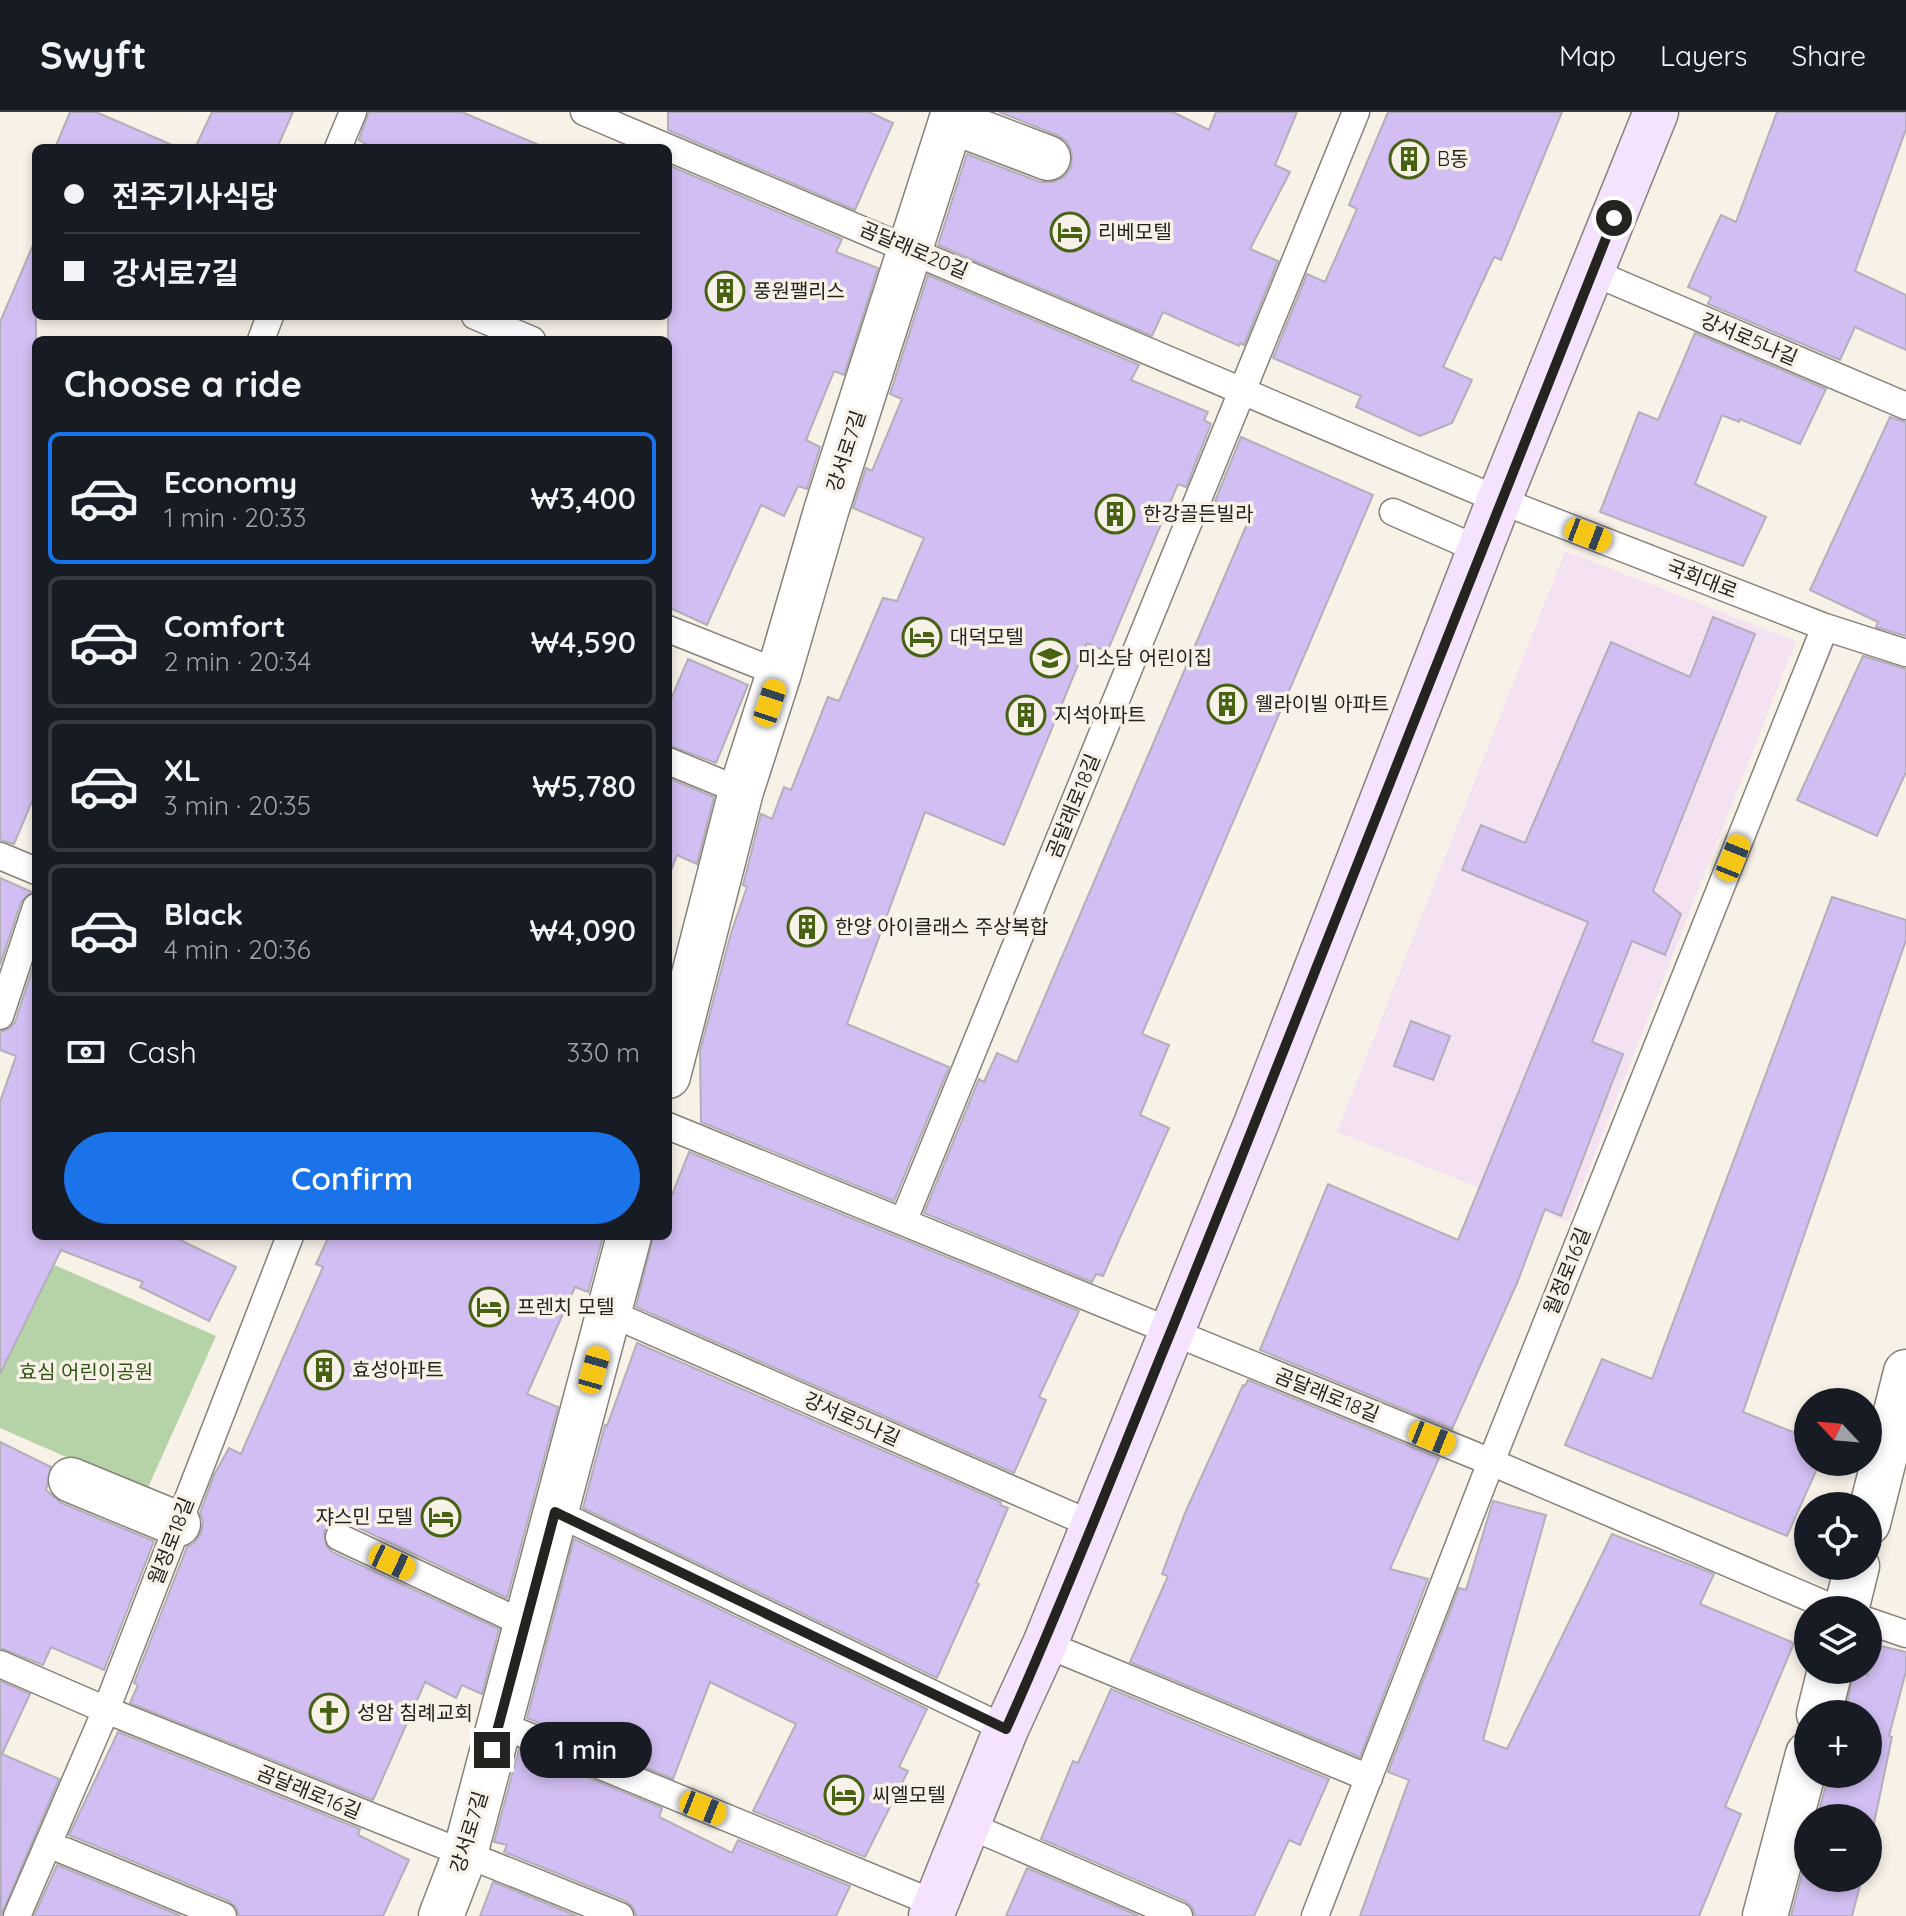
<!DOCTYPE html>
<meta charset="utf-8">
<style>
body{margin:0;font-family:Quicksand,"Noto Sans KR",sans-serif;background:#20242c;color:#f1f3f6;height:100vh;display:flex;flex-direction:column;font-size:30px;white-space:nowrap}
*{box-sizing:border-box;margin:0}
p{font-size:26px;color:#9ea1a6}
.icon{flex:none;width:44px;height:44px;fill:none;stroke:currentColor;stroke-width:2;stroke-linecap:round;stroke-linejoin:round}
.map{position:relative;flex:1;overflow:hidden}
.details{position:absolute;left:32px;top:224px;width:640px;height:904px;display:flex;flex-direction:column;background:#171b24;border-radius:12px;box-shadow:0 4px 12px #0003}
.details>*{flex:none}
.banner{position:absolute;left:32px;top:32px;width:640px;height:176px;border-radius:12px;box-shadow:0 4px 12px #0003;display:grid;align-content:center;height:176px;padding:0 32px;background:#171b24}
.needle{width:52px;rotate:296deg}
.controls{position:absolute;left:1794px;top:1276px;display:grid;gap:16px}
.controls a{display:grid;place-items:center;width:88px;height:88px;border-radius:50%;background:#171b24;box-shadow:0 4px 12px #0003;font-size:40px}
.end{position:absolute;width:36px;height:36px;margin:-18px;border:10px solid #252320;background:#fff;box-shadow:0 0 0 4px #fff}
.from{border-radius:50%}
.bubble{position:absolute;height:56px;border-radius:28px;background:#171b24;box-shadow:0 4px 12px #0003;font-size:26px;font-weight:600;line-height:56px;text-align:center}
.car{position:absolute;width:24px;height:48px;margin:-24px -12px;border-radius:10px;box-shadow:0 0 6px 2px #0007;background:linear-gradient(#f5c518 24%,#345 0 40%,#f5c518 0 76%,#345 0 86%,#f5c518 0)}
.banner b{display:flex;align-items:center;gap:28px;height:76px;font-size:30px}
.banner b+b{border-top:2px solid #363941}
.banner i{width:20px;height:20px;background:#f1f3f6}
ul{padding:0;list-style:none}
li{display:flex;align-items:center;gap:24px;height:132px;margin:0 16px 12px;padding:0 16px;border:4px solid #363941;border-radius:12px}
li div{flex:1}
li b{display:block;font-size:30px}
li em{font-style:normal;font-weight:600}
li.on{border-color:#1a73e8}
li>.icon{width:72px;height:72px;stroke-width:1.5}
h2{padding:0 32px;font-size:36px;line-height:96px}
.pay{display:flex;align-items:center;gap:20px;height:88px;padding:0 32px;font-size:30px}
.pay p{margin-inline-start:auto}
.cta{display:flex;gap:16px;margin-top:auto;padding:16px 32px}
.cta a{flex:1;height:92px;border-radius:48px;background:#1a73e8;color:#fff;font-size:32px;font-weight:600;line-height:92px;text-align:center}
header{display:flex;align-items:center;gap:48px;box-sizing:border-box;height:112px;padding:0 40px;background:#171b24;border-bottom:2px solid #363941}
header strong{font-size:38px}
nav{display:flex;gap:44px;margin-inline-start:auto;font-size:28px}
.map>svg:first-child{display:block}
.commercial{fill:#f4e2f3}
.green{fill:#b6d2a7}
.building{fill:#d2bef2;stroke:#b3afb9;stroke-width:2}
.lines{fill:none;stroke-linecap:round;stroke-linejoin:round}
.lane-casing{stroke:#868179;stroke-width:29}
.street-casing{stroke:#868179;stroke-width:47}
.secondary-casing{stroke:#868179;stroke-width:47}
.lane{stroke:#fff;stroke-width:26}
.street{stroke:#fff;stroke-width:44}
.secondary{stroke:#f5e3fd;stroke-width:44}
.route{stroke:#252320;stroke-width:10}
.labels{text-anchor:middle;stroke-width:7;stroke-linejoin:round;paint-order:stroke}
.poi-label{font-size:20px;fill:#252320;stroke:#f7f1e8;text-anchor:start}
.street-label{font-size:20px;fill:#252320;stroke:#f7f1e8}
.park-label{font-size:20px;fill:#2f5512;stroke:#f7f1e8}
</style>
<header>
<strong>Swyft</strong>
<nav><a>Map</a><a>Layers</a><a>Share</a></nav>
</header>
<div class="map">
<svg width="1906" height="1804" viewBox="0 0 1906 1804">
<rect width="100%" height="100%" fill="#f7f1e8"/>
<path class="commercial" d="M1565,439L1796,529L1568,1110L1337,1020Z"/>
<path class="green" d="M0,1129L216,1224L146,1380L0,1316Z"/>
<path class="building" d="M70,0H96L179,36H55Z
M212,0H293L277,36H195Z
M369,0H462L546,36H373L359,28Z
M668,0H869L893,11L855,98L668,18Z
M999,0H1173L1209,18L1216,0H1297L1275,53L1290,60L1250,137L1278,149L1244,233L1240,231L1239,234L1163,200L1152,224L938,133L967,42L1040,70H1053L1064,65L1071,56L1072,41L1067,30L1057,23Z
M1388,0H1562L1501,148L1494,145L1443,255L1472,268L1452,311L1420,324L1356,295L1361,284L1273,246L1307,162L1325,170L1357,97L1349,93Z
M1777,0H1906V17L1855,159L1906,183V238L1855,215L1840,248L1708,192L1711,185L1688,175L1721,103L1736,110Z
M668,53L842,127L836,140L878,156L844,263L834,259L806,328L820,335L807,377L798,374L784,404L761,393L707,513L668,495Z
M36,126V680L14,732L0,728V210Z
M928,163L1139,253L1131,268L1208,300L1204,308L1211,312L1186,375L1178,372L1107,540L1087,531L1004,733L925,700L847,912L949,955L894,1089L701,1010L700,939L731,821L747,775L743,773L761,702L772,707L784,675L791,678L828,585L839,589L883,486L897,489L924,426L853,396L866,356L872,359L902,287L890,282Z
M1695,221L1826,277L1800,332L1740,307L1739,310L1722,303L1695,372L1766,405L1743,454L1600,400L1639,300L1658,308Z
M1890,305L1906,310V524L1876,515L1878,510L1810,478Z
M1241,325L1373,383L1142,922L1169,933L1140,1003L1169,1016L1103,1164L1096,1162L1092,1170L924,1101L979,967L984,970L997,941L1017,950L1250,405L1215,389Z
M1713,505L1755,522L1653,779L1681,802L1665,843L1632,829L1592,930L1623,942L1561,1104L1545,1097L1517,1171L1452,1317L1260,1238L1328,1072L1458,1128L1588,810L1462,758L1481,713L1525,731L1611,530L1690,565Z
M1863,544L1906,557V660L1877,724L1797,688Z
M688,547L748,573L716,651L668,633V594Z
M668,666L714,685L697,752L677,743L669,764Z
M0,766L32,780L21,790L0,853Z
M1832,785L1906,808V828L1743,1300L1808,1326V1350H1820L1787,1424L1565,1333L1602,1247L1652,1267Z
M36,846V1124H172L236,1155L209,1209L140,1175L143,1170L61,1138L0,1262V990L16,944L0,938V920L10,916L15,910Z
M1411,909L1450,924L1433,968L1394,954Z
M689,1040L1079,1199L1039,1285L1046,1288L1014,1361L636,1195L653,1125L668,1124V1093Z
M329,1124H603L588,1180L575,1175L527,1282L558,1295L507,1486L346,1410L331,1412L324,1419L326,1433L332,1440L499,1517L482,1582L462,1573L456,1586L425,1570L373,1688L130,1591L138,1573L134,1571L187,1435L194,1431L201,1421L203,1409L200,1401L214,1363L229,1336L241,1342L323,1155L316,1152Z
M637,1231L1001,1390L1000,1393L1008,1396L976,1471L979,1472L937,1566L583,1396L605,1313L607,1314Z
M1248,1268L1439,1346L1390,1457L1428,1467L1360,1645L1130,1550L1168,1464L1162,1462L1185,1401L1243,1273L1245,1274Z
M0,1330L51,1355L46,1378L61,1391L154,1429L104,1558L51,1535L43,1553L0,1536Z
M1493,1389L1546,1403L1483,1628L1507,1637L1612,1422L1714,1462L1700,1492L1794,1531L1725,1695L1741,1702L1699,1804H1360L1409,1668L1388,1660L1459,1476L1466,1478Z
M574,1427L927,1597L899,1655L908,1659L865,1745L753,1699L796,1612L710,1570L673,1667L527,1606Z
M1868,1531L1906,1540V1559L1889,1624L1892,1625L1868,1740V1706H1817L1829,1662H1868V1602H1845L1854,1558L1868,1563Z
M0,1569L30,1582L2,1642L59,1667L1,1804Z
M1111,1577L1329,1667L1300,1733L1289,1728L1254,1804H1195L1192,1795L1185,1789L1041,1727L1073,1649L1078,1651Z
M118,1620L360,1717L358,1723L409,1748L383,1804H239L236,1795L229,1789L69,1723Z
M519,1637L662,1696L659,1705L732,1741L738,1728L850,1774L836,1804H636L633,1795L626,1789L504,1740L507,1733L494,1730Z
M1808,1739V1766H1862L1852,1804H1791Z
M57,1753L181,1804H34Z
M1027,1756L1139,1804H1006Z
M493,1770L577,1804H480Z"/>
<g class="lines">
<defs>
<path id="lane" d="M584,0L1499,388L1825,515L1906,541
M338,36L353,0
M1592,160L1906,294
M475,204L532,228
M261,228L270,204
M1393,400L1480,438
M668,517L779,561
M668,649L741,679
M0,744L36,759
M0,904L36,795
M668,1014L1491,1350L1838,1498
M903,1110L1356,0
M610,1201L1093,1413
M555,1400L1006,1617
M339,1425L525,1512
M1868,1509L1906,1522
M1045,1532L1369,1666
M0,1552L106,1598L620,1804
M499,1612L936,1792
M968,1713L1179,1804
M48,1732L223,1804
M17,1804L106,1598L290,1124
M1315,1804L1491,1350L1825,515"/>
<path id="street" d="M951,9L1048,46
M668,964L741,679L779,561L826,399L954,0
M71,1368L178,1412
M1868,1411L1906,1260
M1846,1498L1857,1454
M1819,1602L1830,1558
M441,1804L465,1742L629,1124
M1765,1804L1808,1642"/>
<path id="secondary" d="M931,1804L1006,1617L1045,1532L1256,1012L1499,388L1656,0"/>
</defs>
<use href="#lane" class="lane-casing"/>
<use href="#street" class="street-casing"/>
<use href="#secondary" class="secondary-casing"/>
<use href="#lane" class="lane"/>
<use href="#street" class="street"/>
<use href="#secondary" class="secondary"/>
</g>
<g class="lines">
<path class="route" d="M492,1638L555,1400L1006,1617C1065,1486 1117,1351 1172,1217C1322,848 1464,476 1614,106"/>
</g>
<defs>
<symbol id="building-ring" viewBox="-11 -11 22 22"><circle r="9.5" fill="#f7f1e8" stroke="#476213" stroke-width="1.5"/><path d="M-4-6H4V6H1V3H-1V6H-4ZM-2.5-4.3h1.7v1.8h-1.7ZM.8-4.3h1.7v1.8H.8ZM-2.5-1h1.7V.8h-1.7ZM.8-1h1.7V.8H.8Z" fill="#476213"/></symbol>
<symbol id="hotel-ring" viewBox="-11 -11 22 22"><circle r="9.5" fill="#f7f1e8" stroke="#476213" stroke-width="1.5"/><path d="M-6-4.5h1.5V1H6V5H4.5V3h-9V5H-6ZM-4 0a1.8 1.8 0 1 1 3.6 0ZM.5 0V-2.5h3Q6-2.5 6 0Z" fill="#476213"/></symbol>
<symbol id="school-ring" viewBox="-11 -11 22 22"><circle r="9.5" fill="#f7f1e8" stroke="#476213" stroke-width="1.5"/><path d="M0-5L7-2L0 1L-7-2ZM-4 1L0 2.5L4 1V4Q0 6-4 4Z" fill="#476213"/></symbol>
<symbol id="church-ring" viewBox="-11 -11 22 22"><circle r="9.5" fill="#f7f1e8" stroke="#476213" stroke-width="1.5"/><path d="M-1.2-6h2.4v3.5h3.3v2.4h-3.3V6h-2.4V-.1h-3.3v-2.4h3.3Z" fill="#476213"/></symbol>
</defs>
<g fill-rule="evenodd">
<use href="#building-ring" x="1387" y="25" width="44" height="44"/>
<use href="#hotel-ring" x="1048" y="98" width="44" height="44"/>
<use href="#building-ring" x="703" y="157" width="44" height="44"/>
<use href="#building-ring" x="1093" y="380" width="44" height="44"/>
<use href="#hotel-ring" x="900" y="503" width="44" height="44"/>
<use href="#school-ring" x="1028" y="524" width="44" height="44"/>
<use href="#building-ring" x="1205" y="570" width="44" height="44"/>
<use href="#building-ring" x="1004" y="581" width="44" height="44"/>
<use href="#building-ring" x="785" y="793" width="44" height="44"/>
<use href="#hotel-ring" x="467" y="1173" width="44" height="44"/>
<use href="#building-ring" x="302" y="1236" width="44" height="44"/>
<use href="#hotel-ring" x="419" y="1383" width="44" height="44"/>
<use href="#church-ring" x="307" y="1579" width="44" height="44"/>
<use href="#hotel-ring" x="822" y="1661" width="44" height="44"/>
</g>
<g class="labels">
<g class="poi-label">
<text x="1437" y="54">B동</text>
<text x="1098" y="127">리베모텔</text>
<text x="753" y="186">풍원팰리스</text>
<text x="1143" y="409">한강골든빌라</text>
<text x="950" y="532">대덕모텔</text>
<text x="1078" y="553">미소담 어린이집</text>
<text x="1255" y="599">웰라이빌 아파트</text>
<text x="1054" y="610">지석아파트</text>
<text x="835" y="822">한양 아이클래스 주상복합</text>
<text x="517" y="1202">프렌치 모텔</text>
<text x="352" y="1265">효성아파트</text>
<text x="413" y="1412" text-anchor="end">쟈스민 모텔</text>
<text x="357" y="1608">성암 침례교회</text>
<text x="872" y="1690">씨엘모텔</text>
</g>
<g class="street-label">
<text transform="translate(914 138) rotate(23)" y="7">곰달래로20길</text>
<text transform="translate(1749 227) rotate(23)" y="7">강서로5나길</text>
<text transform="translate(846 339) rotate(-72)" y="7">강서로7길</text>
<text transform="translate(1702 467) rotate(21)" y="7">국회대로</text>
<text transform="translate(1073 694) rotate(-68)" y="7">곰달래로18길</text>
<text transform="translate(1567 1159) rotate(-68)" y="7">월정로16길</text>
<text transform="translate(1327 1283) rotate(22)" y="7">곰달래로18길</text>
<text transform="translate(852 1307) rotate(24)" y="7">강서로5나길</text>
<text transform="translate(171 1429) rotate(-69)" y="7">월정로18길</text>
<text transform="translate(309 1680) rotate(22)" y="7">곰달래로16길</text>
<text transform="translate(469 1720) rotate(-73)" y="7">강서로7길</text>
</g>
<g class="park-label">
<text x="86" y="1267">효심 어린이공원</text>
</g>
</g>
</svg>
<div class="controls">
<a><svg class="needle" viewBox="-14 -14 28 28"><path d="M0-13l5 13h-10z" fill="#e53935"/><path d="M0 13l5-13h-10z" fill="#9ea1a6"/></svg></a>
<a><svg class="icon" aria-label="locate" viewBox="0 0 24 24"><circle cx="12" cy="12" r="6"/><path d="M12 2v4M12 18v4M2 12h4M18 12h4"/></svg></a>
<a><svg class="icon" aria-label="layers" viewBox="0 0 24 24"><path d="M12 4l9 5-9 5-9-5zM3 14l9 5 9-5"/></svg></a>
<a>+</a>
<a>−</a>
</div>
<i class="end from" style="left:1614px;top:106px"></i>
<i class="end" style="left:492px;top:1638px"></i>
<div class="bubble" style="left:520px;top:1610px;width:132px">1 min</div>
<i class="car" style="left:1588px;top:423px;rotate:111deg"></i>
<i class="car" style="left:770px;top:591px;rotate:18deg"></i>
<i class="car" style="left:1733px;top:746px;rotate:22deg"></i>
<i class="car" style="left:594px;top:1258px;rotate:16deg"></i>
<i class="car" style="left:1432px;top:1326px;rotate:112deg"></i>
<i class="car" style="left:392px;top:1450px;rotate:115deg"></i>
<i class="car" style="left:703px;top:1696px;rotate:112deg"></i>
<div class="banner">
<b><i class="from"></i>전주기사식당</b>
<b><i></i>강서로7길</b>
</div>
<section class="details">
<h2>Choose a ride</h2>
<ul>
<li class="on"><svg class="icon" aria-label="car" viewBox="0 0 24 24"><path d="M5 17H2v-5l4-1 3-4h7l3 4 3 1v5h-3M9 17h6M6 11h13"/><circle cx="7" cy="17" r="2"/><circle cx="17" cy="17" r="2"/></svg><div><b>Economy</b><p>1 min · 20:33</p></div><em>₩3,400</em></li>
<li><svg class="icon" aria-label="car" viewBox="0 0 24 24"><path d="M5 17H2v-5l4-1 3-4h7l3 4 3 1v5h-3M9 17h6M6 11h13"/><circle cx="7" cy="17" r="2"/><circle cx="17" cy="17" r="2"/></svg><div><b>Comfort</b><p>2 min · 20:34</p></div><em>₩4,590</em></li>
<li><svg class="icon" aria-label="car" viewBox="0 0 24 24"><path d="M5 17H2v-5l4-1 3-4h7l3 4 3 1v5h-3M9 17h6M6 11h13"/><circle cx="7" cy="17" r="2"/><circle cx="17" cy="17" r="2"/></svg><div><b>XL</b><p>3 min · 20:35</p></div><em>₩5,780</em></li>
<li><svg class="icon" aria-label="car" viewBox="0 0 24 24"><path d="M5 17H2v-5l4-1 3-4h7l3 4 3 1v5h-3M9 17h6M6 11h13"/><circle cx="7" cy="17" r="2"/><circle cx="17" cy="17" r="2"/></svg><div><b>Black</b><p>4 min · 20:36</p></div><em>₩4,090</em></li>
</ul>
<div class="pay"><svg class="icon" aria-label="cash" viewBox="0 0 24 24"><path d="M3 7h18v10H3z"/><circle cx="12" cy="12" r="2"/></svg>Cash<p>330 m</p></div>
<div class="cta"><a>Confirm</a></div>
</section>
</div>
